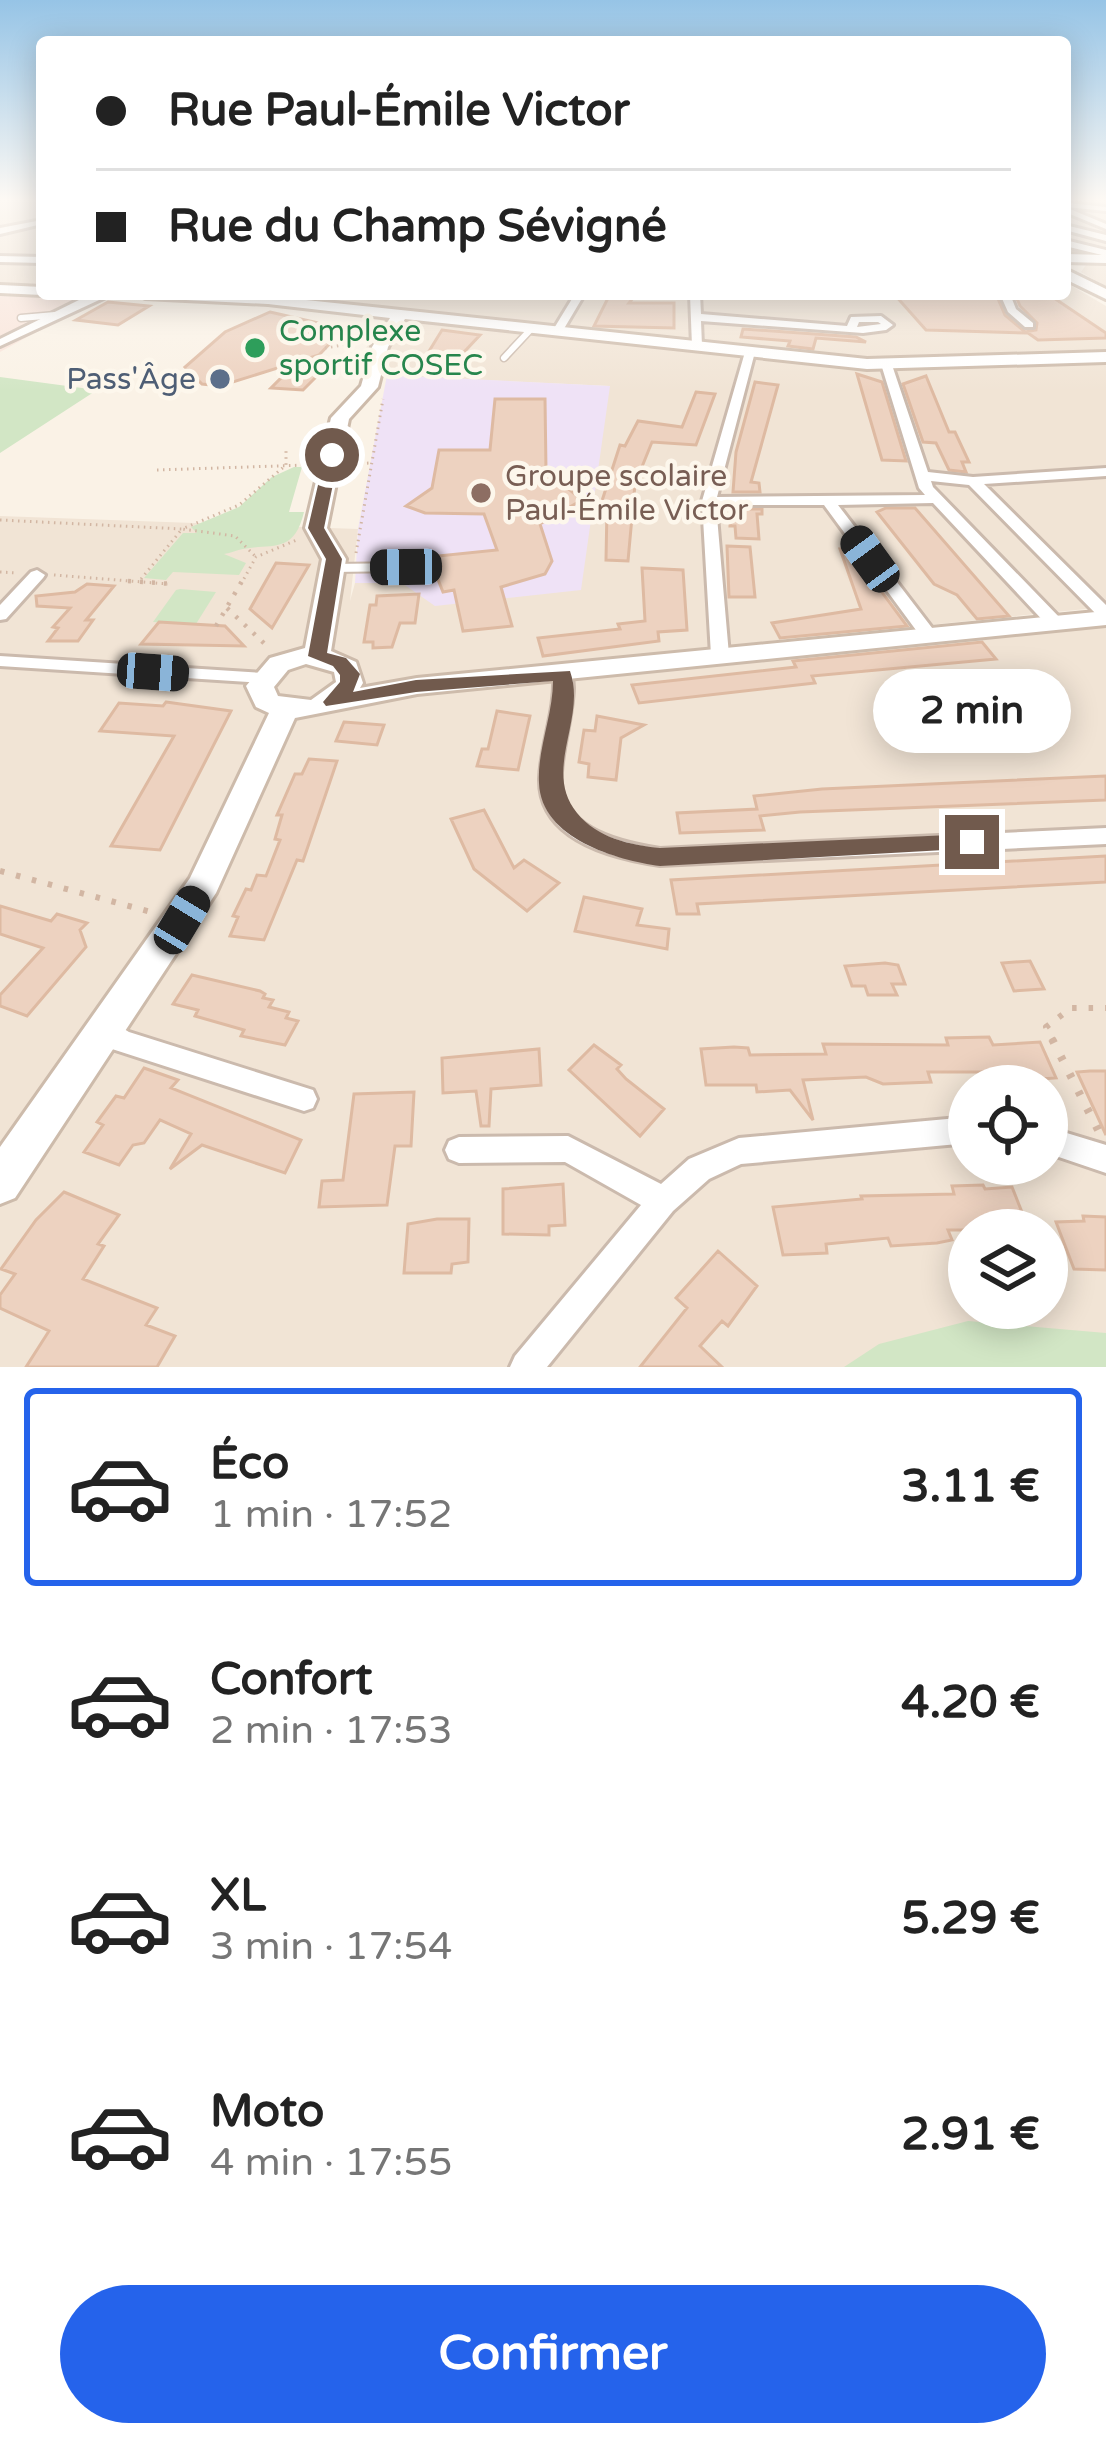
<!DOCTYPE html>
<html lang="fr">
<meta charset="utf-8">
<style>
body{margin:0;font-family:"Varela Round",sans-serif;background:#f6f6f6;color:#222;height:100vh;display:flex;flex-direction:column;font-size:45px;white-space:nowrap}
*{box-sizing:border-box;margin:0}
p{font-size:39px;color:#767676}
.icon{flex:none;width:66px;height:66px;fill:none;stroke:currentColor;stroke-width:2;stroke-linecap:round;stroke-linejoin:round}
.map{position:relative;height:1367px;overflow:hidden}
.drawer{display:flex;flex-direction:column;background:#fff;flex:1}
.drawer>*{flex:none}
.guide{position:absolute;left:36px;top:36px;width:1035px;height:264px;border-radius:12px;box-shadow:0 6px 30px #0003;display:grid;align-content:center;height:264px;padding:0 60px;background:#fff}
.tools{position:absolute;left:948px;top:1065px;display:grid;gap:24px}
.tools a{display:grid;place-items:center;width:120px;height:120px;border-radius:50%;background:#fff;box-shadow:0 6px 30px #0003;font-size:60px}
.end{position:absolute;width:54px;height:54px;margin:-27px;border:15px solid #715a4d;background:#fff;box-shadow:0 0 0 6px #fff}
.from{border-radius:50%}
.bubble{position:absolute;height:84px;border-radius:42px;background:#fff;box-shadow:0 6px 30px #0003;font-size:39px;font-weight:700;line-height:84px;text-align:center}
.car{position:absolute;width:36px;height:72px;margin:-36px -18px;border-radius:15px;box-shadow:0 0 9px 3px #0007;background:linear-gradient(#222 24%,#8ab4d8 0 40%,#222 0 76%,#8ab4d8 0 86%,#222 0)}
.guide b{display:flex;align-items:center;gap:42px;height:114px;font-size:45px}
.guide b+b{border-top:3px solid #e0e0e0}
.guide i{width:30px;height:30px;background:#222}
ul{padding:21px 0 0;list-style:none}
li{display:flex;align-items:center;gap:36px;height:198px;margin:0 24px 18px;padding:0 36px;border:6px solid transparent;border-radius:12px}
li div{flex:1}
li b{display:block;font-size:45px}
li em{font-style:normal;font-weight:700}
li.current{border-color:#2563eb}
li>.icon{width:108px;height:108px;stroke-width:1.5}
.action{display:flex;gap:24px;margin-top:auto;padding:24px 60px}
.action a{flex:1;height:138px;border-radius:72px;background:#2563eb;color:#fff;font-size:48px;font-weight:700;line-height:138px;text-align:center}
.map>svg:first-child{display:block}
.residential{fill:#f1e4d5;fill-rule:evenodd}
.commercial{fill:#f9e4da}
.education{fill:#efe2f6}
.green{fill:#d2e6c5}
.building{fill:#edd2c0;stroke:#debaa2;stroke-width:3}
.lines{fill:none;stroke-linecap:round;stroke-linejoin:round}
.lane-far1-casing{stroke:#cbbaad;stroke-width:9}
.lane-casing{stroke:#cbbaad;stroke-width:12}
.street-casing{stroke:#cbbaad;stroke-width:6}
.secondary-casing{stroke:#cdbbab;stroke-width:6}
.path-far3{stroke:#d2b6a3;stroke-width:3;stroke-dasharray:1.5 4.5;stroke-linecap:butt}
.path-far2{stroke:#d2b6a3;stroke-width:4.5;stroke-dasharray:3 9;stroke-linecap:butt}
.path-far1{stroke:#d2b6a3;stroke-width:6;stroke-dasharray:4.5 12;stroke-linecap:butt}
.path{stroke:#d2b6a3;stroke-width:8;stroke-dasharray:4.5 15;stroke-linecap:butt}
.lane-far1{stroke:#fff;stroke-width:6}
.lane{stroke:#fff;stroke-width:8}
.street{fill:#fff;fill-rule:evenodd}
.secondary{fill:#fff;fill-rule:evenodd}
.route{fill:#715a4d}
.leisure-dot{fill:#2e9e5b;stroke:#fdf7ec;stroke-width:4.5}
.service-dot{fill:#5c6f8a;stroke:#fdf7ec;stroke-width:4.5}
.education-dot{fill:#8d6e63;stroke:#fdf7ec;stroke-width:4.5}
.labels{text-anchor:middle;stroke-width:9;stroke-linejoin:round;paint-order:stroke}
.far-leisure-label{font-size:30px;fill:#27864d;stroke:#fdf7ec;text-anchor:start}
.far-service-label{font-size:30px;fill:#4e5e75;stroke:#fdf7ec;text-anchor:end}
.far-education-label{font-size:30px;fill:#785e54;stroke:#fdf7ec;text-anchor:start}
</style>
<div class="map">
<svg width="1106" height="1367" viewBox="0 0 1106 1367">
<rect width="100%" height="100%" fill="#faf2e6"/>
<path class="residential" d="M0,200H42V294H1065V282L1106,306V607L583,660L1106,620V1367H0V516L358,529L350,601L355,583H402L610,386L353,374L382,317L256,302L0,296ZM969,1086H1047V1164H969ZM969,1230H1047V1308H969Z
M1065,200H1106V287L1081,272L1086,265L1065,253Z"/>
<path class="commercial" d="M0,296L96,299L0,352Z"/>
<path class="education" d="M387,375L610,386L581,590L435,606L402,583H355L358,529Z"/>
<path class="green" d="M0,377L97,390L0,453Z
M294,467H302L289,512H304C294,555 271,543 243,549C237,550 231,553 224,554L246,563L239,575L173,572L166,580L144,578L183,533H197L191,527L239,507L272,477Z
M176,590L180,589L216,592L196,624L153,622Z
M968,1321L1106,1333V1367H844L879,1344Z"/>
<path class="building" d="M610,294H636L629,303H674V328L594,326Z
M894,294H996L1005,315L1025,332L1036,330L1037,323L1020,306L1015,294H1048L1106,333V338L1038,340L1028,333L926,330Z
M108,302L149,306L118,325L76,320Z
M270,312L336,327L325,332L338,335L319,355L220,386L202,384L185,367L225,332Z
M743,329L856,337L866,342L816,338L813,349L788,346L790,341L741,337Z
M442,330L480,335L450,367L426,366L429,361H423Z
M292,367L320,373L303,390L271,388Z
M857,374L882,382L906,461L882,460Z
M926,376L949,432H955L969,462H962L966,472L949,470L936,443L923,442L903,384Z
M755,382L778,385L751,482L759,483L760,492H733L736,452Z
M696,392L715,394L696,445L652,442L635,484L628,561L606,560L607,508L600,507L620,445L625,446L638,421L682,427Z
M495,399H545L546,470L582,500L540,524L552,561L545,574L501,587L512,626L463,631L454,590L443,592L433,567L441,566L438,556L497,550L484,514L425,513L406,506L432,488L439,450H490Z
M886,508H915L1009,616L977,619L957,595L934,584L877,512Z
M731,509H762V514H757L759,539L736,538L735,526H730Z
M727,546L750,547L755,597H729Z
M840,549H850L907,626L780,638L772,623L861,609Z
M276,563L309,565L272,628L250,609Z
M642,568L683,570L687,630L658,632L659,641L543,656L538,638L620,629L618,624L645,621Z
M87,584L114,586L86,620H93L78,641H48L58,628L53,627L70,608L37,606L36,596L75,592Z
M419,594L415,623H400L392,647L373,648V642H364L370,605H376L377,596Z
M159,622L225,626L244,646L141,644Z
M982,642L996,659L812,676L815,683L639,703L632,685L796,667L793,661Z
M166,702L231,711L160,850L111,846L174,736L100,731L119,703L163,706Z
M497,711L530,716L518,770L477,766L482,749H488Z
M597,716L644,725L621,738L616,780L588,777L589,764L579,762L584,730L595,731Z
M344,722L384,725L377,745L336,741Z
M309,759L337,761L303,861L297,860L264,940L230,936L238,917L233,916L246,889L251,890L257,875L266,876L280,840L275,839L282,815H277L295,774H302Z
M1106,776V800L800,812L760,816L764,830L680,833L677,813L757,809L754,796L822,789Z
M484,810L514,868L524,860L559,883L527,911L474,869L451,819Z
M1106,856V882L697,904L699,914H677L671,880Z
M584,897L642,909L637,925L669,929L667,949L575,931Z
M0,906L51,921L57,914L87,923L80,930L86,947L27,1016L0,1006V995L43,948L0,934Z
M1030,961L1044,989L1014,991L1002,963Z
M885,963L898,965L905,984H892L897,995H868L865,986H852L845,966Z
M192,975L260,991L265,994L263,998L273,1000L269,1007L289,1012L286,1018L298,1021L285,1045L241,1036L244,1030L195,1016L198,1010L173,1004Z
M989,1037L993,1045L1040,1042L1056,1078L1008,1081L1006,1075L991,1072H928L931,1082L883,1084L866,1077L803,1080L813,1120L790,1090L757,1092L756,1085H706L701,1049L734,1047L748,1048L750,1055L826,1054L823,1044L948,1045L946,1038Z
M594,1045L621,1065L617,1069L626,1079L664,1109L640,1136L569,1070Z
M539,1049L541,1085L491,1089L489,1126H481L476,1091L443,1093L442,1058Z
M144,1068L178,1080L171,1088L301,1140L285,1173L202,1145L170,1169L191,1134L160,1120L144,1143L133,1145L119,1165L84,1152L103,1125L97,1122L116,1096L124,1098Z
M1090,1071H1106V1135L1077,1072Z
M414,1092L411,1146H395L387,1205L319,1207L322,1181L343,1180L354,1094Z
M563,1184L565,1225L549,1226V1235L503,1234V1189Z
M983,1185L985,1189L1012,1187L1029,1230H948L952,1240L937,1243L891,1246L888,1238L826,1244L827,1253L783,1255L773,1207L862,1199L861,1196L954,1194L952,1186Z
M64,1192L119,1215L98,1244L104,1246L83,1279L157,1308L146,1325L175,1336L157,1367H26L49,1331L0,1308V1295L15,1274L1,1269L36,1220Z
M1083,1216L1106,1217V1270L1074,1269L1056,1222L1084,1221Z
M437,1219H469L468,1262L452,1264L451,1273H404L408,1224Z
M718,1251L757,1286L728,1326L722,1321L700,1346L722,1367H640L687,1308L676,1298Z"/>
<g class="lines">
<defs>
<path id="lane-far1" d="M21,318L55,315
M504,358L532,328"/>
<path id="lane" d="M333,568L406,567"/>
<path id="street" d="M1069,203L1106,207V211L1066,207Z
M1065,207L1106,224V229L1065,212Z
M42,220V224L0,234V228Z
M1065,225L1106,235V241L1065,230Z
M1065,240L1106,250V256L1065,246Z
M0,256L42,257V263L0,262Z
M96,294H112L0,346V339L83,298Z
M575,294L584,295L562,332H554L553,330Z
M690,294H700L701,314L847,326L851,317L881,316L893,325L886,330L863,333L701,321L702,346L697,349L692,346ZM859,322H878L881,324L857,327Z
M1000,294H1010L1016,309L1033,323V327H1025L1008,312Z
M750,349L755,352L717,497L925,495L919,488L881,364L891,362L928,472L973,477L1106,468V476L984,484L1106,605V619L1100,618L969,485L931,481L933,487L1061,619L1063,623L1061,627H1049L933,503L838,505L939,637L930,642L924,641L824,505H716L729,655L726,659H714L711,655L702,501L745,352Z
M37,570L45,575L43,578L6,619L0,620V605L31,572Z
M0,656L263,673L272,678L263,683L0,666Z
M563,670L572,675L573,688C572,717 563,744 561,772C556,828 616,842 660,849L1106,828V844L660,865C612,858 539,840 540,779C541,744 556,711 554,675Z
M107,1019L129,1032L313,1090L317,1099L313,1108L304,1111L112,1049L98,1038L94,1030L98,1022Z
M969,1117V1143L741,1164L709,1179L673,1211L547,1367H510L515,1356L641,1205L565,1162L459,1163L449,1159L445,1150L449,1141L459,1137L568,1136L661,1184L689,1159L739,1138Z
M1047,1127L1106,1145V1173L1047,1153Z"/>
<path id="secondary" d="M1065,254L1106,255V263L1065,262Z
M1065,269L1106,289V299L1065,279Z
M0,285L42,287V294H47L42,295L0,293Z
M138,294L268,296L867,359L1106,352V362L867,369L405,319L388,347L378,387L349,419L327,528L346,559L331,651L356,662L363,683L360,688L417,678L1106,611V625L417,694L295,718L216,893L15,1198L0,1204V1147L190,878L269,713L256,707L246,686L270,658L305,648L322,559L305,528L331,418L361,386L372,347L390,318L268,304L145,298ZM306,664L334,672L336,682L311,700L278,696L274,687L288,670Z"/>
</defs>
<use href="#lane-far1" class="lane-far1-casing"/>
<use href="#lane" class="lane-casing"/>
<use href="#street" class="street-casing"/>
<use href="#secondary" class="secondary-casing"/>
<path class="path-far3" d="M325,348L361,342
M349,464L371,463
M157,470L307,465
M0,520L182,529L239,505L286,465V451
M356,553L383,399
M0,572L18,573
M54,575L168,584
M141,579L182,529L235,536L256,557
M241,584L256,557L299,539"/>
<path class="path-far2" d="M128,581L173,584
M227,608L269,648
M216,626L242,581"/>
<path class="path-far1" d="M0,871L151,912
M1054,1042L1046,1027L1071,1008H1106"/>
<path class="path" d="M1052,1039L1100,1134"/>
<use href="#lane-far1" class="lane-far1"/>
<use href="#lane" class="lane"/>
<use href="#street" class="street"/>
<use href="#secondary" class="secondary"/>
</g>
<linearGradient id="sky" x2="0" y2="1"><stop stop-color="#96c4e6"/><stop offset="0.51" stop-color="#fdf9f4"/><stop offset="1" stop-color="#fdf9f4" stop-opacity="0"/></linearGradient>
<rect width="1106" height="391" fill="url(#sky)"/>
<path class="route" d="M332,451L339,455L324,528L342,559L327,653L346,658L360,674L353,692L416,680L570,671C587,719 542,770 577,813C597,838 630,845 660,848L972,834L984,842L980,848L660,866C617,860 541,839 539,783C537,750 553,715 553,681L416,692L326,706L323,702L340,682V675L333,666L308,656L326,559L308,528L325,455Z"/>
<circle class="leisure-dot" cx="255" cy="348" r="12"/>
<circle class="service-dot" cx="220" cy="379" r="12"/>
<circle class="education-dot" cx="481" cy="493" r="12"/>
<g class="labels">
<g class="far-leisure-label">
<text x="279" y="341">Complexe<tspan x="279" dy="34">sportif COSEC</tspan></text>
</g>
<g class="far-service-label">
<text x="196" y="389">Pass'Âge</text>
</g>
<g class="far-education-label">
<text x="505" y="486">Groupe scolaire<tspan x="505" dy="34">Paul-Émile Victor</tspan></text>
</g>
</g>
</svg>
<div class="tools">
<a><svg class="icon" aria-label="locate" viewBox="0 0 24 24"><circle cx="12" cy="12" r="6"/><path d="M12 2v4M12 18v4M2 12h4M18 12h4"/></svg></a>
<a><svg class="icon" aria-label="layers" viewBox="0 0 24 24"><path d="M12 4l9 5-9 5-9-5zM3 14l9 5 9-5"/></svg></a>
</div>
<i class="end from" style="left:332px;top:455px"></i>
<i class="end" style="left:972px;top:842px"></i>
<div class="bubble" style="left:873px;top:669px;width:198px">2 min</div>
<i class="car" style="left:870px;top:559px;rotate:324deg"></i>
<i class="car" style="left:406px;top:567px;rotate:269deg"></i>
<i class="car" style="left:153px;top:672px;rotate:94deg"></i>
<i class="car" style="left:182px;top:920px;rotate:31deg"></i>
<div class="guide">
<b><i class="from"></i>Rue Paul-Émile Victor</b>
<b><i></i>Rue du Champ Sévigné</b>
</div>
</div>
<section class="drawer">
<ul>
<li class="current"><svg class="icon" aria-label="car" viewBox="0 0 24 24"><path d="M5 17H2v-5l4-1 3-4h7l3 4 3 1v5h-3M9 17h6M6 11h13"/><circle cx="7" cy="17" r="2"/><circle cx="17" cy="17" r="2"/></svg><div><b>Éco</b><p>1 min · 17:52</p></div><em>3.11 €</em></li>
<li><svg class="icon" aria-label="car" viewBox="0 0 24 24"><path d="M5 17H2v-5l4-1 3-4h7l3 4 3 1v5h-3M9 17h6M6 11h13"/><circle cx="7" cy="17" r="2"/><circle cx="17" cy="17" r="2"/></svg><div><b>Confort</b><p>2 min · 17:53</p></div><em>4.20 €</em></li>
<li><svg class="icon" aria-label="car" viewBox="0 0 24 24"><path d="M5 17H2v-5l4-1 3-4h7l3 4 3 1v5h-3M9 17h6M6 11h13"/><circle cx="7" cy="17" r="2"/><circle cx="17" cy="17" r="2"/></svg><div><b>XL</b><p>3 min · 17:54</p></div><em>5.29 €</em></li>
<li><svg class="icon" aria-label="car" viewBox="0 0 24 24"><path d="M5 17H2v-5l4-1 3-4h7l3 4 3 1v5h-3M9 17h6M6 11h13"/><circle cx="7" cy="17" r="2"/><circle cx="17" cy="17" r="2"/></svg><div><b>Moto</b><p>4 min · 17:55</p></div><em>2.91 €</em></li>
</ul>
<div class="action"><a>Confirmer</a></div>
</section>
